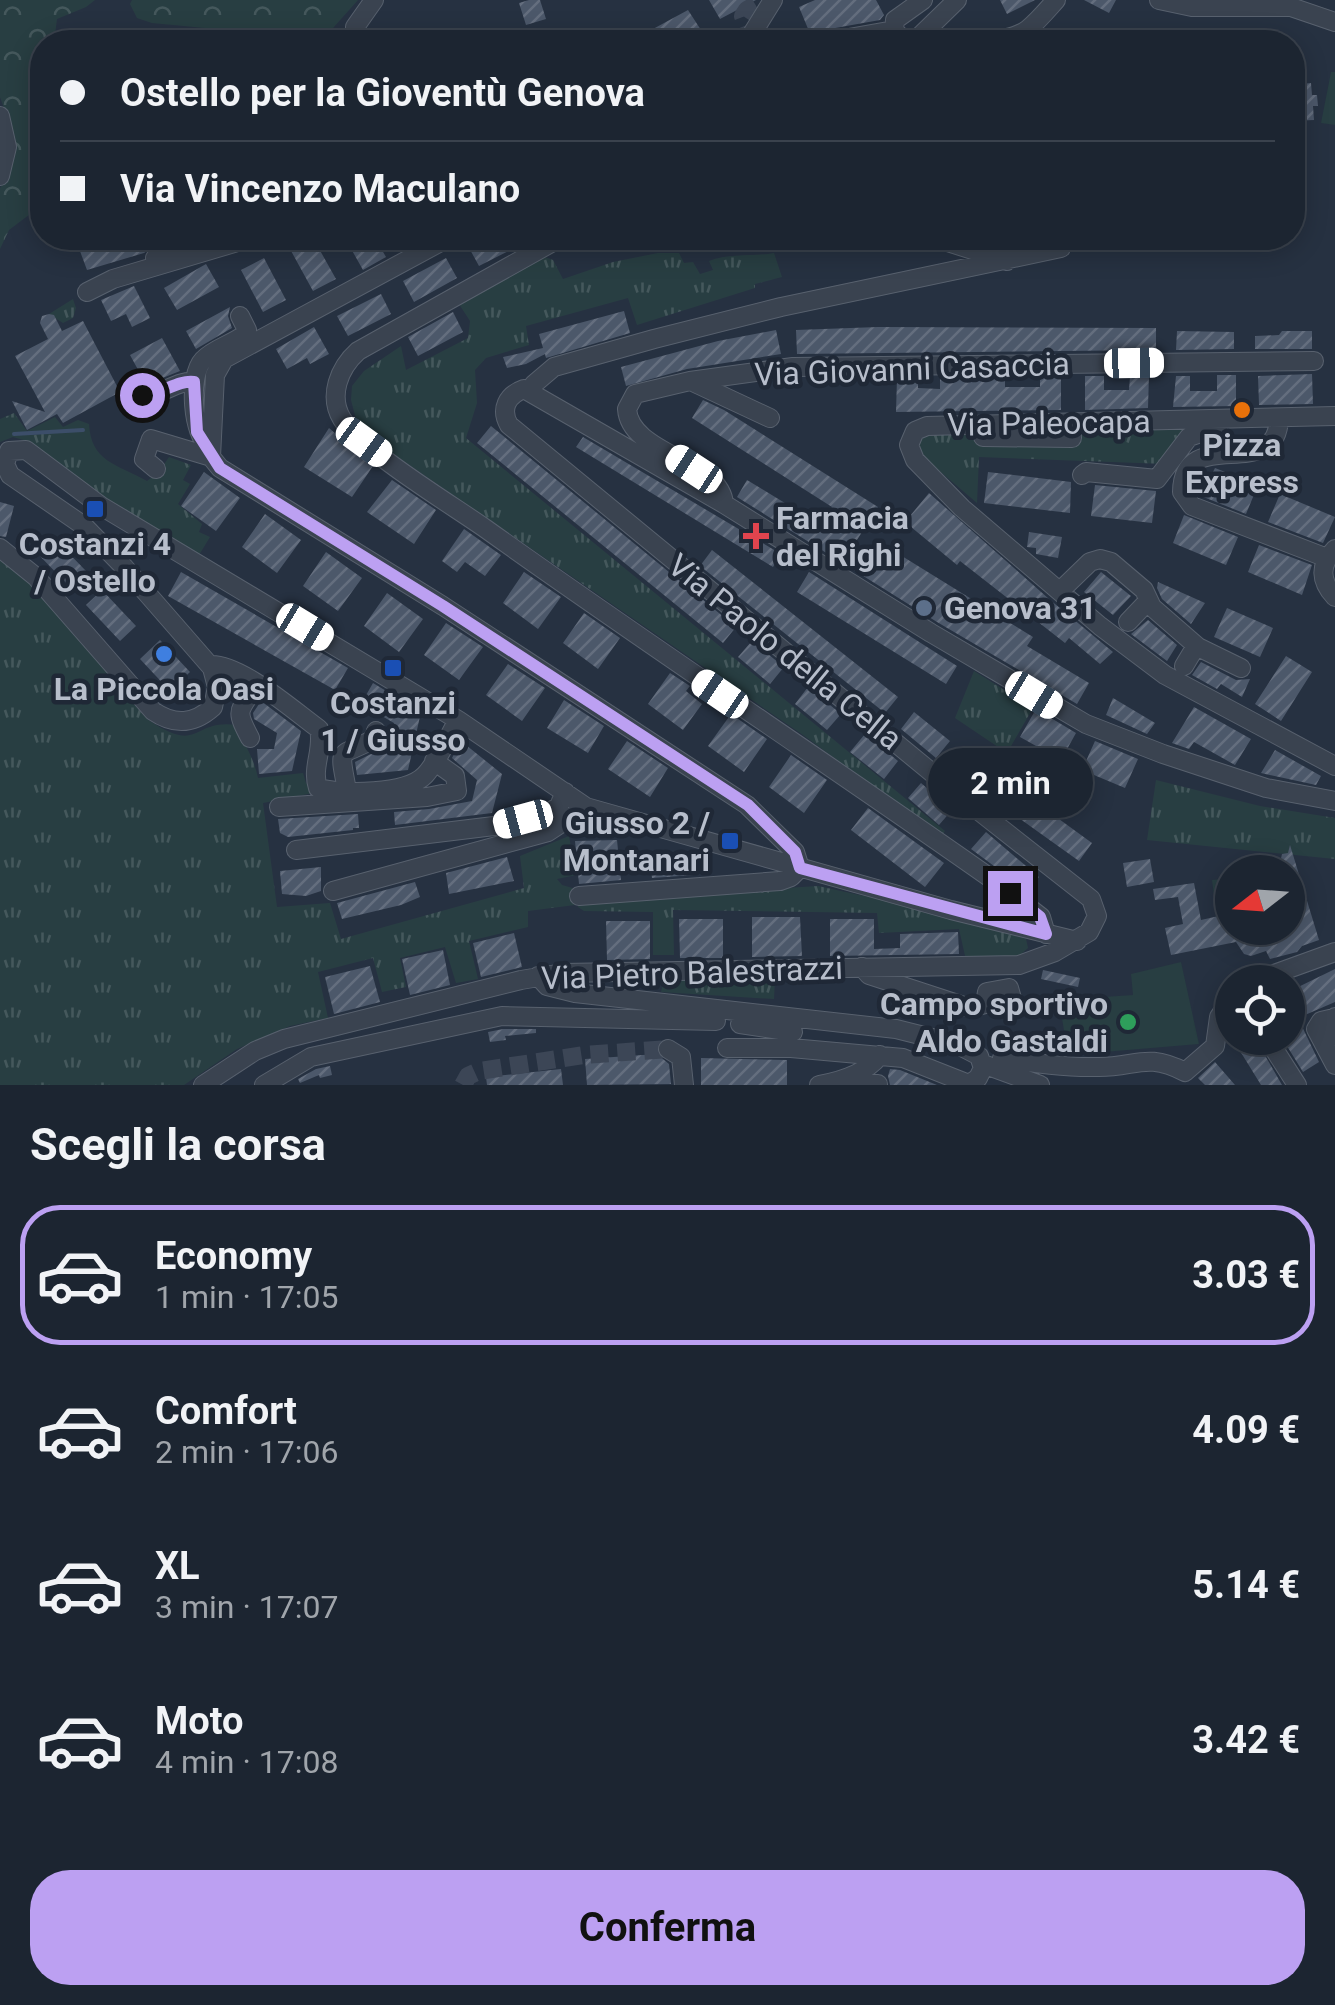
<!DOCTYPE html>
<html lang="it">
<meta charset="utf-8">
<style>
body{margin:0;font-family:Roboto,sans-serif;background:#29313d;color:#f1f3f6;height:100vh;display:flex;flex-direction:column;font-size:38px;white-space:nowrap}
*{box-sizing:border-box;margin:0}
p{font-size:32px;color:#a0a5ab}
.icon{flex:none;width:55px;height:55px;fill:none;stroke:currentColor;stroke-width:2;stroke-linecap:round;stroke-linejoin:round}
.map{position:relative;height:1085px;overflow:hidden}
.details{display:flex;flex-direction:column;background:#1c2531;flex:1}
.details>*{flex:none}
.guide{position:absolute;left:30px;top:30px;width:1275px;height:220px;border-radius:40px;box-shadow:0 5px 25px #0003,0 0 0 2px #3a424d;display:grid;align-content:center;height:220px;padding:0 30px;background:#1c2531}
.needle{width:65px;rotate:253deg}
.tools{position:absolute;left:1215px;top:855px;display:grid;gap:20px}
.tools a{display:grid;place-items:center;width:90px;height:90px;border-radius:50%;background:#1c2531;box-shadow:0 5px 25px #0003,0 0 0 2px #3a424d;font-size:50px}
.end{position:absolute;width:45px;height:45px;margin:-22px;border:12px solid #bca0f2;background:#111;box-shadow:0 0 0 5px #111}
.from{border-radius:50%}
.bubble{position:absolute;height:70px;border-radius:35px;background:#1c2531;box-shadow:0 5px 25px #0003,0 0 0 2px #3a424d;font-size:32px;font-weight:700;line-height:70px;text-align:center}
.car{position:absolute;width:30px;height:60px;margin:-30px -15px;border-radius:12px;box-shadow:0 0 8px 2px #0007;background:linear-gradient(#fff 24%,#345 0 40%,#fff 0 76%,#345 0 86%,#fff 0)}
.guide b{display:flex;align-items:center;gap:35px;height:95px;font-size:38px}
.guide b+b{border-top:2px solid #3a424d}
.guide i{width:25px;height:25px;background:#f1f3f6}
ul{padding:0;list-style:none}
li{display:flex;align-items:center;gap:30px;height:140px;margin:0 20px 15px;padding:0 10px;border:5px solid transparent;border-radius:40px}
li div{flex:1}
li b{display:block;font-size:38px}
li em{font-style:normal;font-weight:700}
li.current{border-color:#bca0f2}
li>.icon{width:90px;height:90px;stroke-width:1.5}
h2{padding:0 30px;font-size:45px;line-height:120px}
.primary-button{display:flex;gap:20px;margin-top:auto;padding:20px 30px}
.primary-button a{flex:1;height:115px;border-radius:40px;background:#bca0f2;color:#111;font-size:40px;font-weight:700;line-height:115px;text-align:center}
.map>svg:first-child{display:block}
.grass{fill:url(#grass-tufts)}
.forest{fill:url(#forest-crowns)}
.pitch{fill:#283e42}
.lines{fill:none;stroke-linecap:round;stroke-linejoin:round}
.stream{stroke:#3c4e69;stroke-width:4}
.building{fill:url(#building-hatch)}
.minor-tunnel{stroke:#3c4656;stroke-width:18;stroke-dasharray:18 9;stroke-linecap:butt}
.minor-casing{stroke:#58616e;stroke-width:20}
.minor{stroke:#3a4350;stroke-width:18}
.route{stroke:#bca0f2;stroke-width:12}
.food-dot{fill:#e8710a;stroke:#1f2836;stroke-width:4}
.transit-dot{fill:#1a4fb4;stroke:#1f2836;stroke-width:4}
.health-dot{fill:#e0444e;stroke:#1f2836;stroke-width:4}
.service-dot{fill:#5c6f8a;stroke:#1f2836;stroke-width:4}
.shop-dot{fill:#3f7fe0;stroke:#1f2836;stroke-width:4}
.leisure-dot{fill:#2e9e5b;stroke:#1f2836;stroke-width:4}
.labels{text-anchor:middle;stroke-width:9;stroke-linejoin:round;paint-order:stroke}
.street-label{font-size:32px;fill:#b7becb;stroke:#1f2836}
.poi-label{font-size:32px;font-weight:bold;fill:#b7becb;stroke:#1f2836}
</style>
<div class="map">
<svg width="1335" height="1085" viewBox="0 0 1335 1085">
<defs>
<pattern id="grass-tufts" width="24" height="20" patternUnits="userSpaceOnUse" patternTransform="scale(2.5)"><rect width="24" height="20" fill="#283e42"/><path d="M3 7l-1-3M5 7V3M7 7l1-3M15 17l-1-3M17 17v-4M19 17l1-3" fill="none" stroke="#45585c"/></pattern>
<pattern id="forest-crowns" width="20" height="18" patternUnits="userSpaceOnUse" patternTransform="scale(2.5)"><rect width="20" height="18" fill="#283e42"/><path d="M2 6a3 3 0 1 1 6 0M12 15a3 3 0 1 1 6 0" fill="none" stroke="#45585c"/></pattern>
<pattern id="building-hatch" width="6" height="6" patternUnits="userSpaceOnUse" patternTransform="scale(2.5)"><rect width="6" height="6" fill="#4c586a"/><path d="M-1 1l2-2M0 6l6-6M5 7l2-2" fill="none" stroke="#646e7e"/></pattern>
</defs>
<rect width="100%" height="100%" fill="#263141"/>
<path class="grass" d="M658,253H679L684,263L693,262L700,274L713,270L709,261C729,253 752,257 774,253L782,277L755,284V288L637,325L628,298L526,326L529,345L486,358L475,370L477,403L466,438L945,831L941,836L803,735L370,438L357,423L351,400L352,386L364,371L401,346L406,370L468,338L470,321L459,304L545,257L553,260L563,279L613,262Z
M73,299L76,308L73,318L63,323L49,314Z
M14,413L27,431L55,417L63,427L78,420L89,424C91,462 117,464 147,481L159,472L169,457L191,465L183,480L190,484L178,504L202,524L199,532L210,537L199,555L75,480L27,441L13,437L0,442V419Z
M1192,428L1166,464L979,457L977,503L922,456L917,447L923,434Z
M0,559L18,568L147,719C201,756 191,719 236,725C244,744 254,758 258,778L303,773L306,783L318,792L263,803L277,907L330,903L341,939L524,888L520,856L569,836L576,875L557,879L562,885L576,889L575,905L528,911V927L469,941L478,979L456,983L445,947L400,958L406,987L382,992L373,958L318,972L328,1018L290,1026L237,1049L184,1085H0Z
M974,671L1033,708L1007,753L955,718Z
M1156,780L1260,806L1335,818V859L1147,840Z
M818,886L924,909L1026,939L1028,948L1018,957L966,960L959,929L879,933L877,913L673,910L674,955H653V912L584,911L578,907L577,901Z
M775,978L774,999L661,992L664,980Z"/>
<path class="forest" d="M0,0H95L86,7L57,19L54,42H42V205L9,230L0,249V188L7,178L13,133L0,97Z
M132,0H358L333,28L304,42H233L205,28L152,23L137,18L130,4Z"/>
<path class="pitch" d="M1331,72H1335V125L1321,123Z
M1232,878V908L1216,911L1212,880Z
M1181,962L1199,1044L1068,1055L1059,1000L1133,995L1131,974Z"/>
<g class="lines">
<path class="stream" d="M14,434L83,430"/>
</g>
<path class="building" d="M529,0H540L546,19L526,25L519,3Z
M709,0H756L720,19Z
M815,0H876L884,15L880,20L824,30L811,36L799,7Z
M1000,0H1035L1007,14Z
M1084,0H1116L1109,13Z
M688,10L701,30L678,42H629Z
M1311,83L1312,95H1317L1318,106H1313L1314,120L1292,121V85Z
M92,238H167L144,253L87,270L77,243Z
M313,238L336,279L313,291L290,249Z
M345,238H375L386,257L363,270Z
M484,238H534L479,266L468,246Z
M264,258L286,300L263,312L241,270Z
M446,258L457,278L414,302L403,281Z
M206,264L219,287L177,310L164,288Z
M134,286L150,318L132,327L126,314L111,321L101,300Z
M381,294L391,314L348,336L337,316Z
M230,307L228,316L232,328L196,349L186,331Z
M624,311L630,333L546,358L545,354L526,364L507,368L503,357L543,348L539,334Z
M453,312L463,332L418,356L408,337Z
M49,314L54,315L62,331L83,321L120,392L63,423L57,414L27,430L12,401L45,412L15,356L48,339L40,323L42,316Z
M314,327L329,354L310,364L307,358L287,369L276,349Z
M878,327L1156,328V350L797,354L796,330Z
M776,330L781,354L687,369L626,386L621,367L718,341Z
M1177,331L1234,332V349L1176,350Z
M1282,331H1312V349H1255V336L1279,335Z
M162,338L180,371L160,379L155,370L142,377L130,355Z
M1312,374L1313,404L1259,405L1258,376Z
M1149,375L1148,408L1085,410V376H1104V390H1129L1130,376Z
M1217,375H1236V406L1173,407L1176,376H1190V391H1217Z
M1061,376V410L896,412L897,378H918V388L940,389V378L1005,377V387H1040V377Z
M703,400L724,410L878,507L855,543L889,566L897,553L1033,637L1027,646L1089,683L1077,704L937,622L737,497L747,480L821,525L832,507L692,418Z
M491,426L736,627L723,643L477,443Z
M329,428L373,466L352,497L304,467Z
M583,437L781,554L773,567L576,447Z
M1215,468L1258,485L1246,514L1201,496Z
M204,472L240,498L216,531L181,506Z
M988,472L1071,482L1070,513L984,503Z
M392,480L436,510L414,544L367,512Z
M1095,485L1156,491L1152,523L1091,516Z
M929,493L1049,599L1113,652L1100,664L1069,638L1065,643L960,561L957,565L905,522Z
M1280,494L1335,517L1323,543L1268,522Z
M0,502L14,506L6,537L0,536Z
M265,514L301,540L277,573L242,547Z
M1184,515L1238,537L1226,565L1173,543Z
M464,529L501,555L485,576L465,562L457,572L442,561Z
M1029,532L1062,537L1058,558L1036,554V548L1027,547Z
M52,536L86,571L70,587L35,551Z
M1259,545L1312,565L1302,595L1248,572Z
M712,550L898,697L885,713L700,566Z
M326,552L362,578L338,611L303,586Z
M181,572L348,668L335,690L168,596Z
M524,572L561,597L538,629L503,603Z
M809,572L957,666L946,684L797,592Z
M1101,572L1131,596L1113,615L1084,592Z
M1158,582L1205,603L1191,624L1162,599L1157,588Z
M102,590L136,626L120,641L86,605Z
M387,593L423,619L399,652L364,626Z
M1227,608L1273,628L1260,657L1214,637Z
M584,613L620,638L598,669L563,643Z
M1148,620L1177,645L1167,661L1131,634Z
M446,623L483,647L459,680L424,655Z
M160,640L190,672L170,691L140,659Z
M752,641L784,667L770,684L738,657Z
M1286,656L1312,672L1281,721L1255,704Z
M1201,662L1236,680L1250,679L1242,697L1221,684L1217,689L1192,675Z
M508,664L545,688L522,721L486,695Z
M670,673L690,686L686,691L702,704L683,730L648,704Z
M373,683L421,712L408,770L357,775L355,762L391,744L394,723L361,704Z
M808,687L841,714L827,730L795,704Z
M1113,698L1155,723L1147,734L1106,715Z
M564,700L604,726L588,753L547,728Z
M261,701L301,731L292,771L259,774L257,749H274L277,733L254,719L253,713Z
M1194,707L1251,739L1235,765L1194,742L1189,749L1172,743Z
M1036,709L1076,733L1061,760L1020,737Z
M914,712L950,741L936,758L901,729Z
M731,714L767,739L744,772L708,746Z
M865,734L898,761L884,779L850,752Z
M461,741L502,774L492,813L395,825L394,812L429,809L472,801L477,780L452,758Z
M627,741L668,768L650,797L608,769Z
M1095,741L1138,759L1125,788L1082,770Z
M1275,750L1321,776L1316,785L1261,773Z
M967,752L1092,843L1079,861L953,771Z
M791,755L827,780L804,813L769,787Z
M921,783L952,810L939,825L908,798Z
M868,808L944,863L925,887L851,830Z
M358,814L359,828H353V830L288,837L280,833L278,819Z
M986,832L1039,877L1028,891L971,849Z
M617,840L621,880L579,884L575,841Z
M1290,845L1319,940L1302,946L1297,952L1270,959L1266,951L1251,956L1244,954L1236,942L1171,955L1165,928L1183,924L1178,897L1155,900L1153,889L1194,883L1201,920L1232,913V928H1288V872H1278L1282,854L1288,853Z
M693,855L694,875L652,878L649,858Z
M507,857L514,881L449,894L446,873Z
M1150,859L1154,882L1127,887L1123,863Z
M321,867V891L306,896L282,894L280,871Z
M415,882L420,897L401,905L342,919L337,903Z
M752,917H800L802,956L752,957Z
M679,919H723V958H680Z
M830,919H874V949L900,948V934L958,932L959,954L830,956Z
M606,921H650V959L607,960Z
M514,933L522,967L481,977L473,943Z
M443,950L450,985L410,995L402,959Z
M370,966L380,1002L334,1014L325,977Z
M1335,969V1002L1298,1018L1319,1062L1303,1072L1282,1038H1288V992Z
M1043,970L1080,978L1078,987L1041,979Z
M503,1029H536V1033L505,1036L506,1040L490,1042L488,1032Z
M1232,1038H1255L1282,1085H1261Z
M657,1054L669,1064L671,1084L587,1085L585,1059Z
M701,1058L787,1060V1085H701Z
M1215,1062L1235,1085H1205L1198,1078Z
M330,1066L332,1075L320,1078L319,1075L300,1083L298,1079L316,1069Z
M561,1069L563,1085H487L486,1077Z
M890,1069L900,1070L937,1085H890L888,1076Z"/>
<g class="lines">
<path class="minor-tunnel" d="M753,42L743,16L747,10L762,1
M463,1085L468,1076L479,1071L584,1055L668,1049"/>
<defs>
<path id="minor" d="M923,0L895,20L894,30L903,40C934,41 1004,48 1028,29C1038,21 1047,10 1056,0
M1159,0L1192,7H1291L1335,22
M918,38L957,0
M359,42L355,27L374,0
M747,42L773,0
M826,42L894,30
M0,116L7,147L0,176
M448,238L224,359L215,375L211,457L220,468L443,606L747,805L795,852L800,868
M560,238L358,351C339,368 328,396 342,419C361,450 452,505 486,529C654,649 827,763 996,882L1041,917L1046,934
M935,238L1007,261
M155,258L174,250L182,238
M87,292L113,279L251,238
M695,383L770,418
M531,390L534,384L554,367L654,339L781,307L1061,248
M142,395C163,396 176,380 194,382
M1335,416L927,426L915,431L909,445L915,460L962,508L1100,626L1165,675L1335,766
M1279,419C1276,485 1183,422 1182,492L1192,506L1327,558
M982,425L983,437L1072,438L1071,423
M210,447C192,436 188,376 203,360C213,349 232,344 244,335L247,330L240,316
M156,469L144,459L151,439L211,457
M1082,475L1086,472L1157,479L1189,437L1218,427
M724,504C721,460 630,455 627,409L635,394L690,381L793,367L1314,361
M0,548L36,577L153,711C175,726 194,724 213,707L217,687L212,668L124,567L84,526L10,475L5,464L9,451L26,450L101,506L458,720L586,807L951,910L1077,941
M1335,549C1319,565 1320,581 1335,597
M1060,591L1090,562L1100,559L1111,562L1144,590L1152,607L1198,647L1241,668
M1128,622L1148,601
M210,665C240,663 294,711 319,729C324,750 311,767 318,788C343,794 406,795 425,775C439,760 448,737 458,720
M1184,666L1196,646
M250,738C234,708 239,712 257,684
M347,790C338,744 339,758 374,739L376,731
M279,807L427,797L457,791L455,776L434,761
M296,850L494,826L552,811L559,806L565,792
M333,891L548,832L586,807
M579,896L780,881L791,877L800,868
M862,967L869,975L970,1008L985,1004L987,992L1009,988L1013,1002
M538,976L547,986L575,993L896,1029L956,1044L979,1056L983,1068L978,1078L969,1084L903,1058L791,1048H727
M1252,982L1335,952
M1335,1017V1036
M1334,1018L1321,1021L1316,1029L1335,1065
M740,1024L793,1032
M1267,1038L1297,1085
M668,1049L681,1057L684,1085
M1002,1058C1034,1063 1066,1068 1099,1067C1137,1067 1146,1052 1185,1072L1215,1046L1219,1017L1232,998
M983,1064L1040,1085
M849,1077L866,1084H878
M203,1085L255,1051L284,1039L521,980L563,973L1019,965L1055,952L1089,932L1097,916L1091,899L970,804L509,425C500,409 507,395 524,389L724,504L931,633L1086,724L1163,754L1266,788L1335,801
M264,1085L311,1057L502,1016L716,1021
M819,1085C841,1081 867,1073 880,1055"/>
</defs>
<use href="#minor" class="minor-casing"/>
<use href="#minor" class="minor"/>
</g>
<g class="lines">
<path class="route" d="M142,395C162,395 176,380 194,382L197,432L220,468L443,606L748,805L795,852L800,868L1046,934L1040,917L1010,893"/>
</g>
<circle class="food-dot" cx="1242" cy="410" r="10"/>
<g class="transit-dot">
<rect x="85" y="499" width="20" height="20" rx="5"/>
<rect x="383" y="658" width="20" height="20" rx="5"/>
<rect x="720" y="831" width="20" height="20" rx="5"/>
</g>
<path class="health-dot" d="M751 521h10v10h10v10h-10v10h-10v-10h-10v-10h10z"/>
<circle class="service-dot" cx="924" cy="608" r="10"/>
<circle class="shop-dot" cx="164" cy="654" r="10"/>
<circle class="leisure-dot" cx="1128" cy="1022" r="10"/>
<g class="labels">
<g class="street-label">
<text transform="translate(912 369) rotate(-2)" y="11">Via Giovanni Casaccia</text>
<text transform="translate(1049 423) rotate(-1)" y="11">Via Paleocapa</text>
<text transform="translate(785 652) rotate(39)" y="11">Via Paolo della Cella</text>
<text transform="translate(692 973) rotate(-2)" y="11">Via Pietro Balestrazzi</text>
</g>
<g class="poi-label">
<text x="1242" y="456">Pizza<tspan x="1242" dy="37">Express</tspan></text>
<text x="776" y="529" text-anchor="start">Farmacia<tspan x="776" dy="37">del Righi</tspan></text>
<text x="95" y="555">Costanzi 4<tspan x="95" dy="37">/ Ostello</tspan></text>
<text x="944" y="619" text-anchor="start">Genova 31</text>
<text x="164" y="700">La Piccola Oasi</text>
<text x="393" y="714">Costanzi<tspan x="393" dy="37">1 / Giusso</tspan></text>
<text x="710" y="834" text-anchor="end">Giusso 2 /<tspan x="710" dy="37">Montanari</tspan></text>
<text x="1108" y="1015" text-anchor="end">Campo sportivo<tspan x="1108" dy="37">Aldo Gastaldi</tspan></text>
</g>
</g>
</svg>
<div class="tools">
<a><svg class="needle" viewBox="-14 -14 28 28"><path d="M0-13l5 13h-10z" fill="#e53935"/><path d="M0 13l5-13h-10z" fill="#a0a5ab"/></svg></a>
<a><svg class="icon" aria-label="locate" viewBox="0 0 24 24"><circle cx="12" cy="12" r="6"/><path d="M12 2v4M12 18v4M2 12h4M18 12h4"/></svg></a>
</div>
<i class="end from" style="left:142px;top:395px"></i>
<i class="end" style="left:1010px;top:893px"></i>
<div class="bubble" style="left:928px;top:748px;width:165px">2 min</div>
<i class="car" style="left:1134px;top:363px;rotate:89deg"></i>
<i class="car" style="left:364px;top:442px;rotate:126deg"></i>
<i class="car" style="left:694px;top:469px;rotate:303deg"></i>
<i class="car" style="left:305px;top:627px;rotate:121deg"></i>
<i class="car" style="left:720px;top:694px;rotate:304deg"></i>
<i class="car" style="left:1034px;top:695px;rotate:121deg"></i>
<i class="car" style="left:523px;top:819px;rotate:255deg"></i>
<div class="guide">
<b><i class="from"></i>Ostello per la Gioventù Genova</b>
<b><i></i>Via Vincenzo Maculano</b>
</div>
</div>
<section class="details">
<h2>Scegli la corsa</h2>
<ul>
<li class="current"><svg class="icon" aria-label="car" viewBox="0 0 24 24"><path d="M5 17H2v-5l4-1 3-4h7l3 4 3 1v5h-3M9 17h6M6 11h13"/><circle cx="7" cy="17" r="2"/><circle cx="17" cy="17" r="2"/></svg><div><b>Economy</b><p>1 min · 17:05</p></div><em>3.03 €</em></li>
<li><svg class="icon" aria-label="car" viewBox="0 0 24 24"><path d="M5 17H2v-5l4-1 3-4h7l3 4 3 1v5h-3M9 17h6M6 11h13"/><circle cx="7" cy="17" r="2"/><circle cx="17" cy="17" r="2"/></svg><div><b>Comfort</b><p>2 min · 17:06</p></div><em>4.09 €</em></li>
<li><svg class="icon" aria-label="car" viewBox="0 0 24 24"><path d="M5 17H2v-5l4-1 3-4h7l3 4 3 1v5h-3M9 17h6M6 11h13"/><circle cx="7" cy="17" r="2"/><circle cx="17" cy="17" r="2"/></svg><div><b>XL</b><p>3 min · 17:07</p></div><em>5.14 €</em></li>
<li><svg class="icon" aria-label="car" viewBox="0 0 24 24"><path d="M5 17H2v-5l4-1 3-4h7l3 4 3 1v5h-3M9 17h6M6 11h13"/><circle cx="7" cy="17" r="2"/><circle cx="17" cy="17" r="2"/></svg><div><b>Moto</b><p>4 min · 17:08</p></div><em>3.42 €</em></li>
</ul>
<div class="primary-button"><a>Conferma</a></div>
</section>
